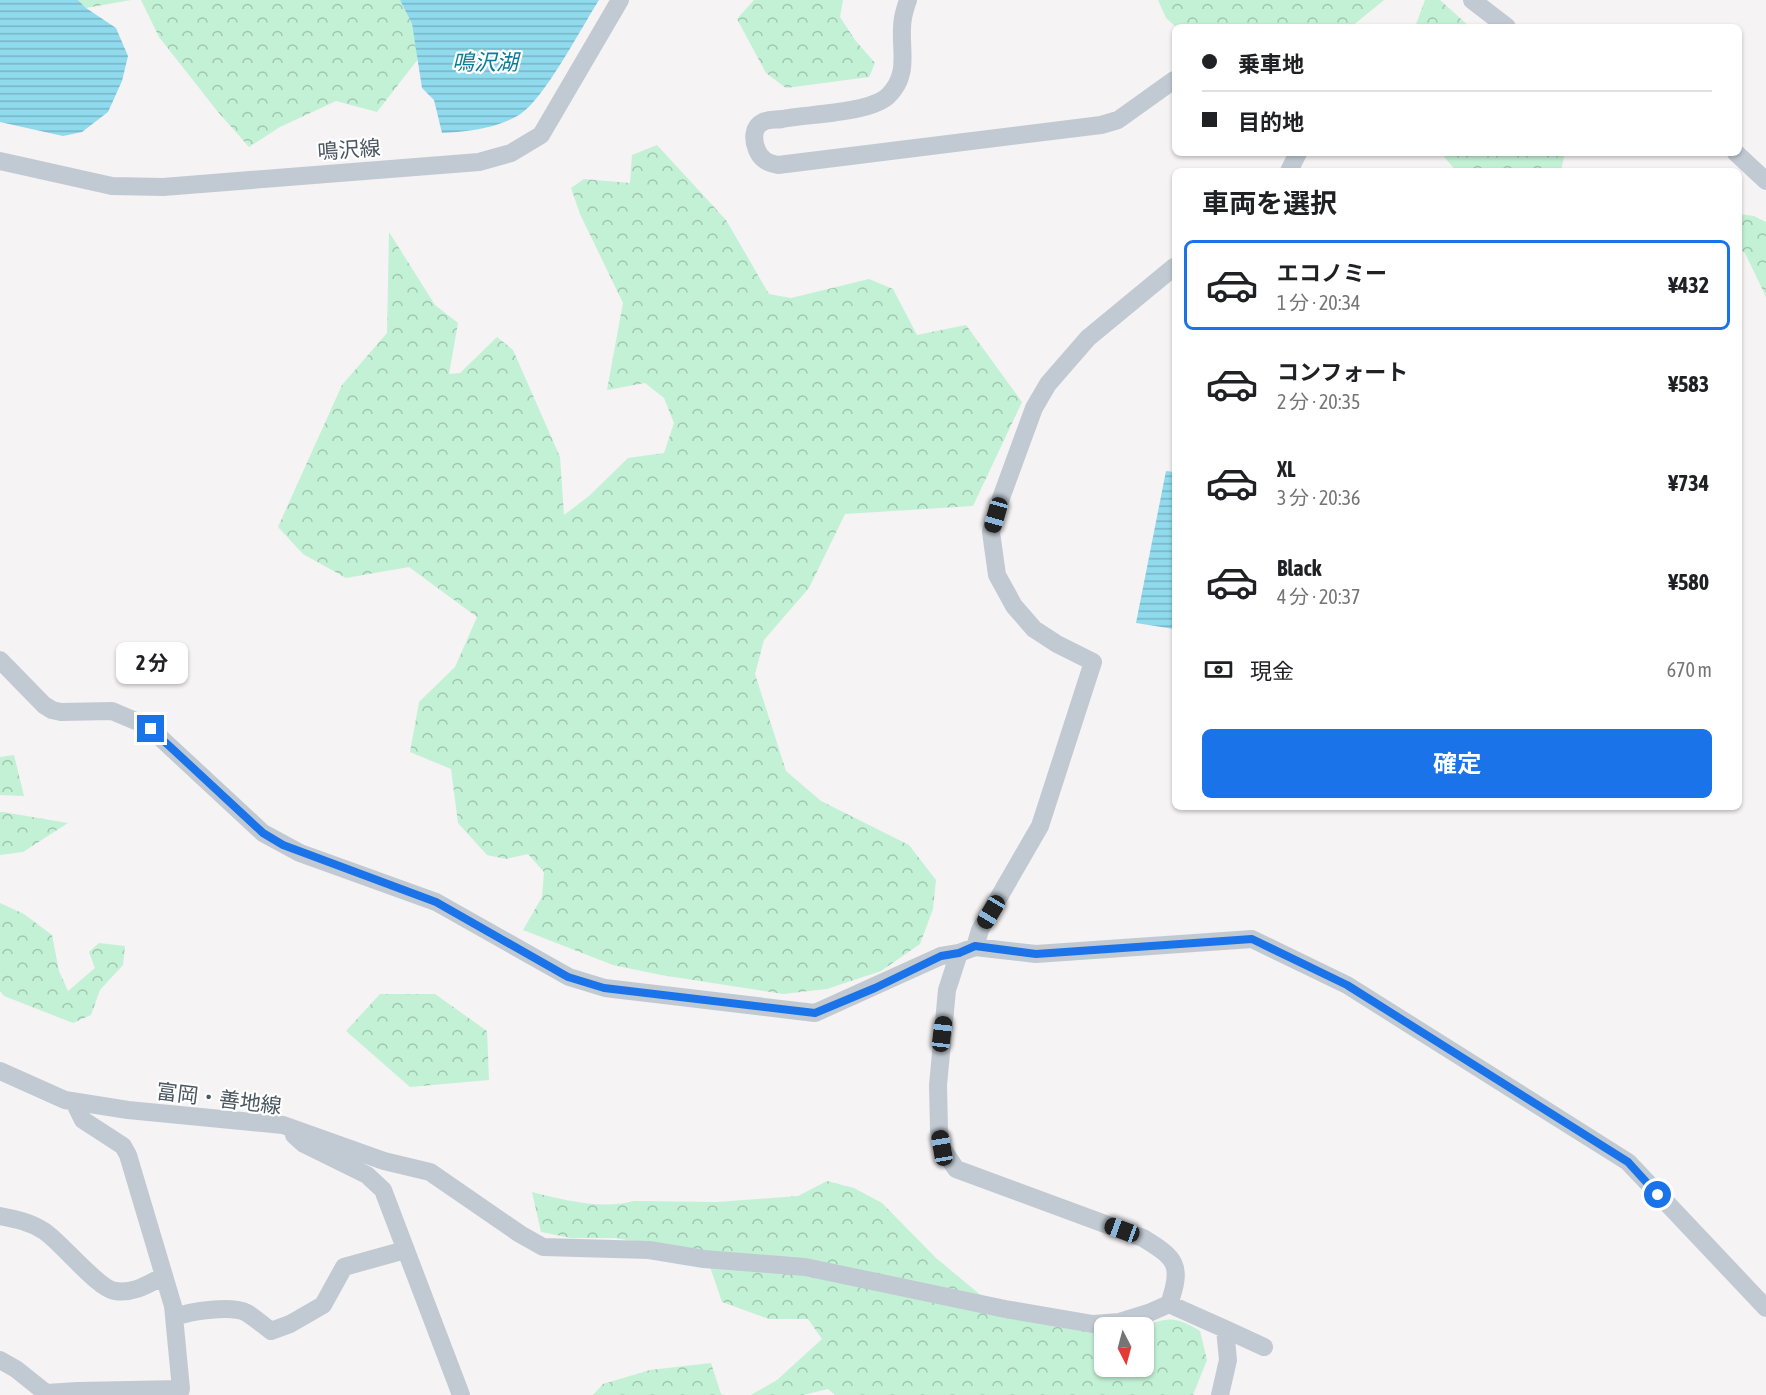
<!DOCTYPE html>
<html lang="ja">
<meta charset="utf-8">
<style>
body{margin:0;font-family:"Asap Condensed","Noto Sans JP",sans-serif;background:#f6f6f6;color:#202124;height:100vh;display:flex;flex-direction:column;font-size:22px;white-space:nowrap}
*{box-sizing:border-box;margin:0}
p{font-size:20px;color:#757577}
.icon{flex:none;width:33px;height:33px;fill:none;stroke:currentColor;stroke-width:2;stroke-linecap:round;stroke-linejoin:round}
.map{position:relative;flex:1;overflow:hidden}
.side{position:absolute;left:1172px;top:168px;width:570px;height:642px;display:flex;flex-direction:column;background:#fff;border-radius:9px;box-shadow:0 2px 4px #0004}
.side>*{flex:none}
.top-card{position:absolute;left:1172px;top:24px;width:570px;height:132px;border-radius:9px;box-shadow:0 2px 4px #0004;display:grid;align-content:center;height:132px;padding:0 30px;background:#fff}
.needle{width:39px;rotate:174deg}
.controls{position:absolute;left:1094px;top:1317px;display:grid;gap:12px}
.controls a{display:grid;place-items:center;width:60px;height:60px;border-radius:9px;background:#fff;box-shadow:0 2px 4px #0004;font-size:30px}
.end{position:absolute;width:27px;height:27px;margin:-14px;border:8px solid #1a73e8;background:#fff;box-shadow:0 0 0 3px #fff}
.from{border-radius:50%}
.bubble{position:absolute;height:42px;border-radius:9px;background:#fff;box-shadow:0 2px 4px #0004;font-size:20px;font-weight:700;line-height:42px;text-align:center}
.car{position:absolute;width:18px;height:36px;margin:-18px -9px;border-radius:8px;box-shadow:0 0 4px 2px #0007;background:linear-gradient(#222 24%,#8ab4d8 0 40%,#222 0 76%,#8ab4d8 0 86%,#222 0)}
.top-card b{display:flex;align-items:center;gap:21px;height:57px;font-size:22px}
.top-card b+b{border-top:2px solid #e0e0e0}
.top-card i{width:15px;height:15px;background:#202124}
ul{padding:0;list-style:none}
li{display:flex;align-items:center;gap:18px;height:90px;margin:0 12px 9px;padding:0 18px;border:3px solid transparent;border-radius:9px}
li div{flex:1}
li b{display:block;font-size:22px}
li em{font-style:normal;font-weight:700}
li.active{border-color:#1a73e8}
li>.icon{width:54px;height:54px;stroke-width:1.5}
h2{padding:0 30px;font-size:27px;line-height:72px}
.pay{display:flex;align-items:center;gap:15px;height:66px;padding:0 30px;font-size:22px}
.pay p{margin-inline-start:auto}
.button{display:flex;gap:12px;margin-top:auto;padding:12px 30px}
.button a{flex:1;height:69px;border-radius:9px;background:#1a73e8;color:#fff;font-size:24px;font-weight:700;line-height:69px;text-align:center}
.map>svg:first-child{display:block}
.forest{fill:url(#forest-crowns)}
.water{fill:url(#water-rules)}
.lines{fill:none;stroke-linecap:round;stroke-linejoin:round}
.street{stroke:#c1cad2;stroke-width:18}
.route{stroke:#1a73e8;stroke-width:8}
.labels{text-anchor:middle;stroke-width:4.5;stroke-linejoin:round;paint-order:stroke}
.street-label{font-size:21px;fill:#4a5661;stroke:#fff}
.water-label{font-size:22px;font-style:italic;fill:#0c7c9b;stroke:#fff}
</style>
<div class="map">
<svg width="1766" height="1395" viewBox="0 0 1766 1395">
<defs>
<pattern id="forest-crowns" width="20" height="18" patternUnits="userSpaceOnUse" patternTransform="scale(1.5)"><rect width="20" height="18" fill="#c3f1d5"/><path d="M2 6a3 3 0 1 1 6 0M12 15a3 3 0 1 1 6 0" fill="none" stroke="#a0c6b0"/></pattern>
<pattern id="water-rules" width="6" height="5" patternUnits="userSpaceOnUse" patternTransform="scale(1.5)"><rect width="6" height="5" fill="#90daee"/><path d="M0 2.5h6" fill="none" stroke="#78b4c4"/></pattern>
</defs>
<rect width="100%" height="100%" fill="#f5f3f3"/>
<path class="forest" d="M78,0H131L86,8Z
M141,0H400L412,24L418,59L377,112L336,101L280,127L249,147L218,112L159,37Z
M754,0H843L840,17L855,40L875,63L869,77L786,88L766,73L737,19Z
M1158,0H1384L1351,27H1176L1166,18Z
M1425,0H1440L1470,27H1415Z
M657,145L726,220L769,294L791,298L869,279L893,289L917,335L966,325L1022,402L973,506L845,514L809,588L764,640L755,674L786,771L821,801L909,845L936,880L933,909L920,944L881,971L827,989L783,994L661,975L613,965L523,930L542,897L544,872L528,854L506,859L487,855L458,823L451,769L410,752L419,702L455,667L477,617L409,567L346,578L303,554L278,527L342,385L387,333L389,232L435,305L458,323L449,374L460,373L497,337L513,350L560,457L564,515L589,496L628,458L664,453L674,423L664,398L645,383L607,390L623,303L580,214L571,188L584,179L630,183L632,155Z
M1441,153H1565L1561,171H1456Z
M1739,214L1754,216L1766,222V297L1745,253L1739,248Z
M14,755L24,796L0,795V757Z
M0,812H3L68,823L23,852L0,855Z
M0,903L24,914L52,935L59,971L68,991L95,968L89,952L99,943L125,946L123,965L100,990L91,1015L73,1023L4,996L0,991Z
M380,994H435L487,1031L489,1080L410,1087L346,1031Z
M827,1181L854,1188L882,1203L936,1258L983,1297L1104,1334V1366H1143V1328L1140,1327C1169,1318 1173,1315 1200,1331L1207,1360L1193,1395H835L828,1389L803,1395H751L777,1380L822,1339L808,1319H769L722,1302L705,1252L614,1238H571L541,1232L532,1192C564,1200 602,1210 634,1201L717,1202L798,1196Z
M711,1363L721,1394L725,1395H593L603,1384L650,1370Z"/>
<path class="water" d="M0,0H78L86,8L116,28L128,56L122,81L108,112L82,132L63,136L0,122Z
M400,0H599C581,28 544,100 519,115C495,129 469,131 442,133L434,100L422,88L412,24Z
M1166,471L1174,472V629L1136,623Z"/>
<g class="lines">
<path class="street" d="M908,0C906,6 904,12 903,18C898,46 912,73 888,96C870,113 808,114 782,119C776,120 768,119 763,122C752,127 753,141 757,150C761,160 768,163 778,165L1101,125L1118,120L1174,80
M1472,0L1507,27
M1736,153L1766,181
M0,161L112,186L163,187L479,162L511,153L541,135L620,0
M1289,171L1298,153
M0,660L44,705L52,710L61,712L112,711L138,722L151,729L263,833L300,853L436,902L569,977L605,988L815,1013L941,956L959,953
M975,947L980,930L1040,826L1093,662L1057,644L1034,629L1014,606L997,575L991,532L1001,498L1034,408L1048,384L1088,338L1174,267
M0,1071L65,1100L128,1110L283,1125L384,1161L430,1172L520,1234L543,1247L649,1250L704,1259L805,1267L1005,1309L1093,1324L1119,1322L1151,1312L1169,1304C1183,1265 1176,1258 1143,1238L956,1169L942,1148L939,1130L938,1085L947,990L959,953L975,947L1036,954L1252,939L1347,985L1628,1162L1766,1308
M74,1102L83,1120L123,1146L128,1155L173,1306L181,1389L179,1395
M294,1135L304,1144L367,1175L383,1190L461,1395
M0,1216C16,1219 30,1222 44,1231C61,1242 98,1289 115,1291C134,1294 148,1284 164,1276
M1169,1304L1225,1329L1228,1360L1220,1395
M175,1317C191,1311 232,1305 247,1313C255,1318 263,1325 271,1331L290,1324L323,1305L344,1267L405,1250
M1225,1329L1264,1347
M0,1360L16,1369L46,1393L78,1391L181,1389"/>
</g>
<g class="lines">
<path class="route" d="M151,729L263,833L283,845L436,902L568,977L604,988L815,1013L875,988L941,956L959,953L975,946L1036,954L1252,939L1347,985L1628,1162L1658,1195"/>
</g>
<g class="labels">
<g class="street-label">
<text transform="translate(349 150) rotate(-4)" y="7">鳴沢線</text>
<text transform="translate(219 1099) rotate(7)" y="7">富岡・善地線</text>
</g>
<g class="water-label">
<text x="485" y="70">鳴沢湖</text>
</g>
</g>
</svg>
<div class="controls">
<a><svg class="needle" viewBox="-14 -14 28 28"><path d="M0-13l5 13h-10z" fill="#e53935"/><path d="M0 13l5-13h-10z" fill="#757577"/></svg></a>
</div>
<i class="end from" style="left:1658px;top:1195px"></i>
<i class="end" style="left:151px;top:729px"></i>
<div class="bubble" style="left:116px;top:642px;width:72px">2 分</div>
<i class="car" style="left:996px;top:515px;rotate:196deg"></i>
<i class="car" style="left:991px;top:912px;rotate:211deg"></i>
<i class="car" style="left:942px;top:1034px;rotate:7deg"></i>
<i class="car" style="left:942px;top:1148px;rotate:350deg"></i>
<i class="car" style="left:1122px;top:1230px;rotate:290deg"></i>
<div class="top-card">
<b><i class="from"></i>乗車地</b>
<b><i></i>目的地</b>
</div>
<section class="side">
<h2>車両を選択</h2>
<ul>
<li class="active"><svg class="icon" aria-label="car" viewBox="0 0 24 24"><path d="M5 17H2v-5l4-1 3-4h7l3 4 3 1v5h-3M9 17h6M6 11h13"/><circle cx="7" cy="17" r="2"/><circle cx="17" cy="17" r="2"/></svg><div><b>エコノミー</b><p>1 分 · 20:34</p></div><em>¥432</em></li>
<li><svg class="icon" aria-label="car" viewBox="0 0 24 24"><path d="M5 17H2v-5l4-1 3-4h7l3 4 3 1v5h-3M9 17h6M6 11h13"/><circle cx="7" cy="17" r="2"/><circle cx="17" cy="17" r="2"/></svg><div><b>コンフォート</b><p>2 分 · 20:35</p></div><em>¥583</em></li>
<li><svg class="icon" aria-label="car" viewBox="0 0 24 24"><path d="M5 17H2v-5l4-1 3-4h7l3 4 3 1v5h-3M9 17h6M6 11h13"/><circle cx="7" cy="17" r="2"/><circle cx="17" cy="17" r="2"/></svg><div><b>XL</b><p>3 分 · 20:36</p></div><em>¥734</em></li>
<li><svg class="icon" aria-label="car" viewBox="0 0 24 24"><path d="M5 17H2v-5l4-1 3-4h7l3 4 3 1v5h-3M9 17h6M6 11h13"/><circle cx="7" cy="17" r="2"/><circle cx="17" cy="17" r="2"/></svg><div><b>Black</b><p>4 分 · 20:37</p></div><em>¥580</em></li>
</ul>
<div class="pay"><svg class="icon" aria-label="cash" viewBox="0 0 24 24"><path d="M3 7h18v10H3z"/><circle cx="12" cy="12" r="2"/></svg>現金<p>670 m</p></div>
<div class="button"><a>確定</a></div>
</section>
</div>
